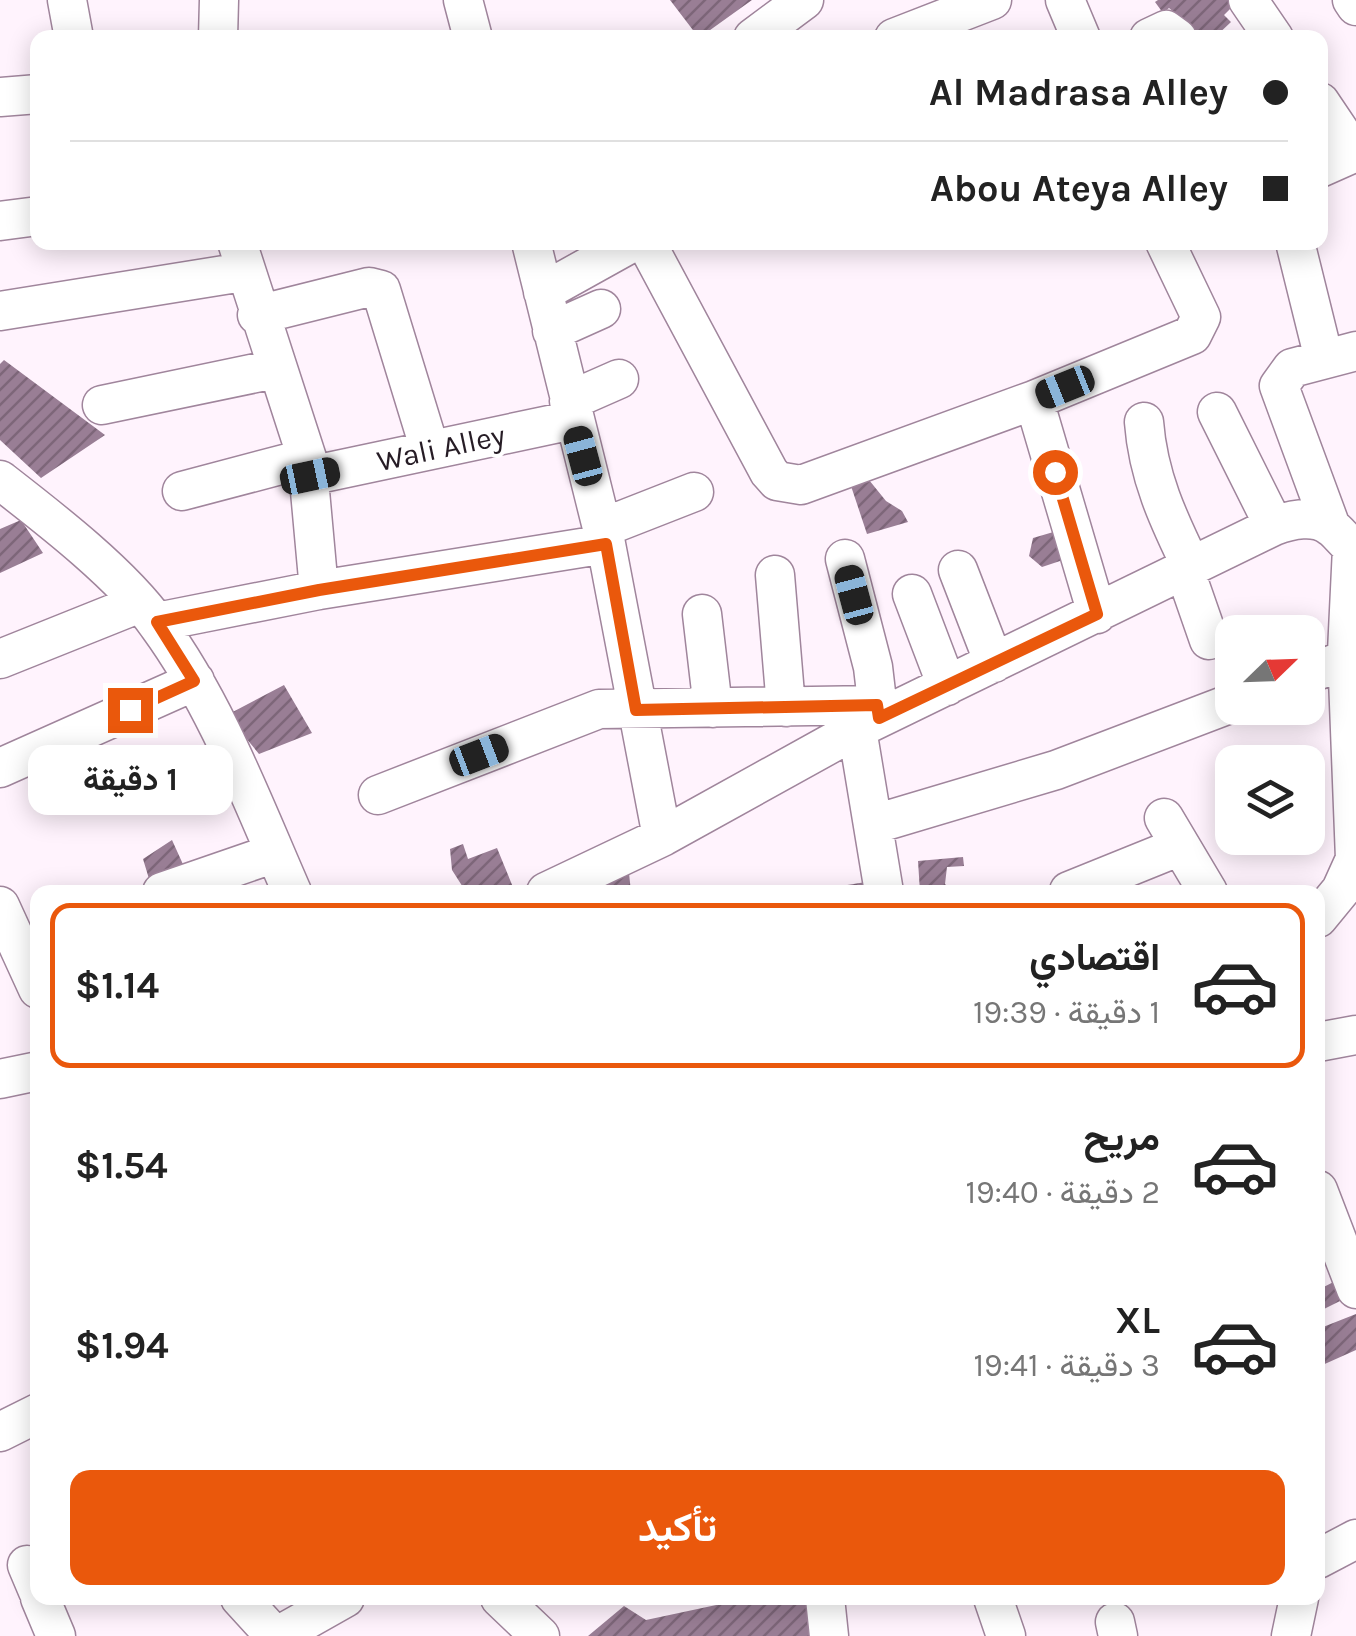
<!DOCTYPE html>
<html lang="ar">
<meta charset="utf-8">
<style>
body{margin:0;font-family:Karla,Vazirmatn,sans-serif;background:#f2f2f2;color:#222;direction:rtl;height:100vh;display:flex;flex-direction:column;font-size:38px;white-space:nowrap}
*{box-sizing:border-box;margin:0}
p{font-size:32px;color:#767676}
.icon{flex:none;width:55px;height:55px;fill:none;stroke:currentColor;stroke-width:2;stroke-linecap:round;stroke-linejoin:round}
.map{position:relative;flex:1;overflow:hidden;direction:ltr}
.drawer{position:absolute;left:30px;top:885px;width:1295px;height:720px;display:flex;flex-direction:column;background:#fff;border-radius:20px;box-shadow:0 5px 25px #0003;direction:rtl}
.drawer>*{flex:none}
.top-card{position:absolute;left:30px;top:30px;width:1298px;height:220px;border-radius:20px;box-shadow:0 5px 25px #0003;direction:rtl;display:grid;align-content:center;height:220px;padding:0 40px;background:#fff}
.needle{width:65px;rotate:67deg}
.tools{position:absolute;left:1215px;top:615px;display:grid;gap:20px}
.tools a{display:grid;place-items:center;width:110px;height:110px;border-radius:20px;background:#fff;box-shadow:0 5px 25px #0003;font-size:50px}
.end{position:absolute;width:45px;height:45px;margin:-22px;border:12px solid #ea580c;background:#fff;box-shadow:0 0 0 5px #fff}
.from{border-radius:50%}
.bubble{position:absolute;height:70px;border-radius:20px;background:#fff;box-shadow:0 5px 25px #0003;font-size:32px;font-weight:700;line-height:70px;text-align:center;direction:rtl}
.car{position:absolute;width:30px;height:60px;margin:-30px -15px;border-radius:12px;box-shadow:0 0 8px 2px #0007;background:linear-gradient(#222 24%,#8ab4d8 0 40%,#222 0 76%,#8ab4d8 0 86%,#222 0)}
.top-card b{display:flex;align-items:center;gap:35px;height:95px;font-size:38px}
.top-card b+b{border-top:2px solid #e0e0e0}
.top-card i{width:25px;height:25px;background:#222}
ul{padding:18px 0 0;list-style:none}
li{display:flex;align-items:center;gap:30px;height:165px;margin:0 20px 15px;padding:0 20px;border:5px solid transparent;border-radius:20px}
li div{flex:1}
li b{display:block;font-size:38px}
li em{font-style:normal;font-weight:700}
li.on{border-color:#ea580c}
li>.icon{width:90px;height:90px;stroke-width:1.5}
.primary-button{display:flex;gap:20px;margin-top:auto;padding:20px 40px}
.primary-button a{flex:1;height:115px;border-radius:20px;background:#ea580c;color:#fff;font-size:40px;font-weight:700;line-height:115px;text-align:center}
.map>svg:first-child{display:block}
.building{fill:url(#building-hatch)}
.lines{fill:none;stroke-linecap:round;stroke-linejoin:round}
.minor-casing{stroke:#a0859c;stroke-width:41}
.minor{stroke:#fff;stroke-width:38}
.route{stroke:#ea580c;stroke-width:12}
.labels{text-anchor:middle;stroke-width:8;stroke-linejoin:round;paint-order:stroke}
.street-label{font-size:30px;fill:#261c25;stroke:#fff}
</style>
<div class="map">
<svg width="1356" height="1636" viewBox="0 0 1356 1636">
<defs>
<pattern id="building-hatch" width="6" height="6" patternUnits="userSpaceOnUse" patternTransform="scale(2.5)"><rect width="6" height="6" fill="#997e95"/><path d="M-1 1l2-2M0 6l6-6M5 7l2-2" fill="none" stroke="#7d6679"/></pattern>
</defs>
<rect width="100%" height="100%" fill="#fff3fd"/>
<path class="building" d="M670,0H752L699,38Z
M1158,0H1243L1242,22L1230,9L1224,15L1231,22L1214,38H1192L1186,33L1192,27L1169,8L1163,13L1155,2Z
M4,360L105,435L41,478L0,440V364Z
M865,475L886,501L902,511L908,522L867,534L850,483Z
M21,520L43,553L0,573V529Z
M1067,528L1075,556L1042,567L1029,556L1033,538Z
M284,685L312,733L259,754L227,715Z
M172,840L191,882L153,892L143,859Z
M463,844L468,859L497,848L515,892H466L452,870L450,849Z
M963,857L964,866L947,867L945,884L953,892H920L918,861Z
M629,873L631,892H594Z
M866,882L869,892H816V890Z
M1345,1276L1354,1294L1318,1312V1290Z
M1356,1314V1350L1318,1367V1329Z
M749,1598H807L809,1636H588L624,1606L646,1620Z"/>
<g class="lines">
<defs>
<path id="minor" d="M67,0L74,38
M463,0L473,38
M1065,0L1081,38
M1248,0L1274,38
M1352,0L1356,6
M218,38L219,0
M753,38L804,0
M894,38L992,0
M1149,38L1166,30L1177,38
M0,97L38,94
M1320,102L1351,148L1347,156L1320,168
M0,221L38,216
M237,242L307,458L319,590
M531,242L606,544L662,837
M642,242L649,248L769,472L777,481L801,485L1034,400L1192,335L1201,317L1165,242
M1295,242L1324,359
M543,292L633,242
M0,311L243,272
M257,315L369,287L381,290L430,450
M552,331L601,309
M1034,400L1097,614
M569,401L619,379
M102,405L275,369
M1217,412L1274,526
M1144,422C1148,476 1168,519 1192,568
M309,476L573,420
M0,480C49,518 123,575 158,625C216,704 253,803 292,892
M182,491L307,458
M1331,527L1279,386L1292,368L1356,351
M602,528L694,492
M845,559L873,667L879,718
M958,570L994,663
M1185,571L1209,640
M775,575L786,707
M912,594L947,686
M702,614L713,708
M157,622L319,590L606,544
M0,659L140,603
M1308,674L1347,659
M857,729L884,892
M0,768L195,681
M378,795L599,709L877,705
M1164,818L1208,892
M875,824L1056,770L1232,703
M1069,891L1178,847
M162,892L275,853
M546,892L662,837L857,729L1274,526C1290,520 1315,514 1331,527C1341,534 1344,543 1356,549
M0,906L38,989
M1318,918L1341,890L1355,859L1347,652L1352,548
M1318,1042L1356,1035
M0,1079L38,1071
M1318,1190L1356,1289
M0,1432L38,1413
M1318,1559L1356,1539
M27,1565L38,1591
M40,1598L56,1636
M240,1598L273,1634H281L345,1598
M500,1598L540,1636
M825,1598L829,1636
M993,1598L1006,1636
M1115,1622L1118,1636
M1291,1636L1299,1598"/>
</defs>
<use href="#minor" class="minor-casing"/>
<use href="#minor" class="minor"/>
</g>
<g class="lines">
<path class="route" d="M130,710L194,681L157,622L319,590L606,544L636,710L877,705L879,718L1097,614L1055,472"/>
</g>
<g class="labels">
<g class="street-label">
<text transform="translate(441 448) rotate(-12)" y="10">Wali Alley</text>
</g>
</g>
</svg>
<div class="tools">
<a><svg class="needle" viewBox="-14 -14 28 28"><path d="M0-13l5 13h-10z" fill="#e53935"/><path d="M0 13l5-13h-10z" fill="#767676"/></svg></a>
<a><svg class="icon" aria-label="layers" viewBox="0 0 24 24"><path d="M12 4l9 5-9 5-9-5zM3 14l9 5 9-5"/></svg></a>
</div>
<i class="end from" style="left:1055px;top:472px"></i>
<i class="end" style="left:130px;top:710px"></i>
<div class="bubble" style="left:28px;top:745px;width:205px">1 دقيقة</div>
<i class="car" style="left:1065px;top:387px;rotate:248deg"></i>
<i class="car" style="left:583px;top:456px;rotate:345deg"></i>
<i class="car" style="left:310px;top:476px;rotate:78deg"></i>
<i class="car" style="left:854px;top:595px;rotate:345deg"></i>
<i class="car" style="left:479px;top:755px;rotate:69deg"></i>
<div class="top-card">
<b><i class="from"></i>Al Madrasa Alley</b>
<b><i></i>Abou Ateya Alley</b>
</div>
<section class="drawer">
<ul>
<li class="on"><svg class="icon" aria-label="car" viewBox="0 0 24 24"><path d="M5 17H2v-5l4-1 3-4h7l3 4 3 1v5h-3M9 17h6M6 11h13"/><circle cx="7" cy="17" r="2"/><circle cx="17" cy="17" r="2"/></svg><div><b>اقتصادي</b><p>1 دقيقة · 19:39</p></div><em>$1.14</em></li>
<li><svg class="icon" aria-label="car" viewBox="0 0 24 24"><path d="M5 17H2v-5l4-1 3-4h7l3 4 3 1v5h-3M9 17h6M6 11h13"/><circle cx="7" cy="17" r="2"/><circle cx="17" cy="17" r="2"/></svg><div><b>مريح</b><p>2 دقيقة · 19:40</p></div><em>$1.54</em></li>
<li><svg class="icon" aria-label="car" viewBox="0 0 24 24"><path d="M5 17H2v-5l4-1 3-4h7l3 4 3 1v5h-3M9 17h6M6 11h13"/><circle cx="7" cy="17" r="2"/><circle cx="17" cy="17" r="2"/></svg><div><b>XL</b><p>3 دقيقة · 19:41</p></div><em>$1.94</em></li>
</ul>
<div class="primary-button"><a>تأكيد</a></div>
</section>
</div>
